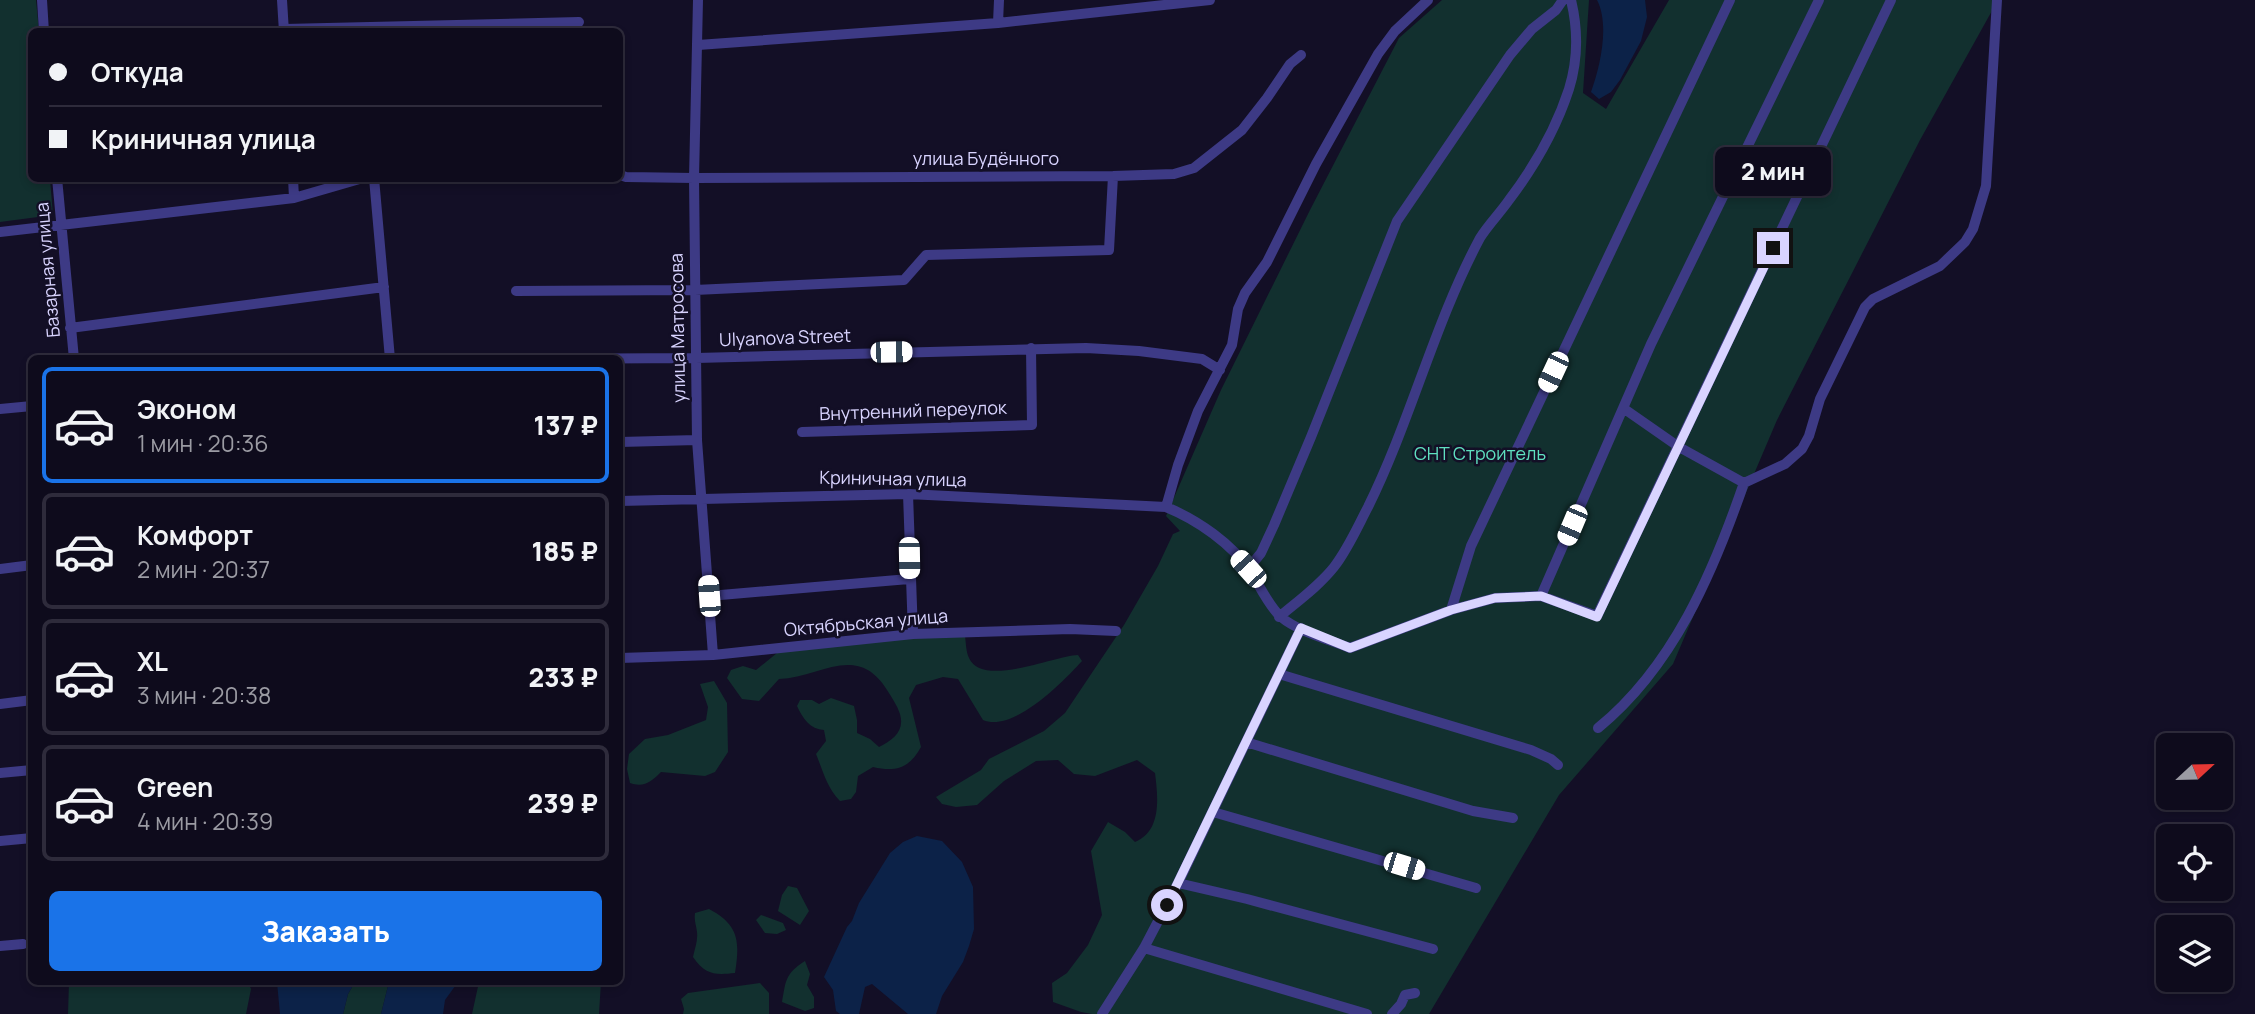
<!DOCTYPE html>
<html lang="ru">
<meta charset="utf-8">
<style>
body{margin:0;font-family:Manrope,sans-serif;background:#171425;color:#f1f3f6;height:100vh;display:flex;flex-direction:column;font-size:26px;white-space:nowrap}
*{box-sizing:border-box;margin:0}
p{font-size:23px;color:#9b9ba3}
.icon{flex:none;width:38px;height:38px;fill:none;stroke:currentColor;stroke-width:2;stroke-linecap:round;stroke-linejoin:round}
.map{position:relative;flex:1;overflow:hidden}
.details{position:absolute;left:28px;top:355px;width:595px;height:630px;display:flex;flex-direction:column;background:#0e0b1c;border-radius:10px;box-shadow:0 4px 10px #0003,0 0 0 2px #2e2b3b}
.details>*{flex:none}
.banner{position:absolute;left:28px;top:28px;width:595px;height:154px;border-radius:10px;box-shadow:0 4px 10px #0003,0 0 0 2px #2e2b3b;display:grid;align-content:center;height:154px;padding:0 21px;background:#0e0b1c}
.needle{width:46px;rotate:68deg}
.tools{position:absolute;left:2156px;top:733px;display:grid;gap:14px}
.tools a{display:grid;place-items:center;width:77px;height:77px;border-radius:10px;background:#0e0b1c;box-shadow:0 4px 10px #0003,0 0 0 2px #2e2b3b;font-size:35px}
.end{position:absolute;width:32px;height:32px;margin:-16px;border:9px solid #d9d4ff;background:#111;box-shadow:0 0 0 4px #111}
.from{border-radius:50%}
.bubble{position:absolute;height:49px;border-radius:10px;background:#0e0b1c;box-shadow:0 4px 10px #0003,0 0 0 2px #2e2b3b;font-size:23px;font-weight:800;line-height:49px;text-align:center}
.car{position:absolute;width:21px;height:42px;margin:-21px -10px;border-radius:9px;box-shadow:0 0 5px 2px #0007;background:linear-gradient(#fff 24%,#345 0 40%,#fff 0 76%,#345 0 86%,#fff 0)}
.banner b{display:flex;align-items:center;gap:24px;height:66px;font-size:26px}
.banner b+b{border-top:2px solid #2e2b3b}
.banner i{width:18px;height:18px;background:#f1f3f6}
ul{padding:12px 0 0;list-style:none}
li{display:flex;align-items:center;gap:21px;height:116px;margin:0 14px 10px;padding:0 7px;border:4px solid #2e2b3b;border-radius:10px}
li div{flex:1}
li b{display:block;font-size:26px}
li em{font-style:normal;font-weight:800}
li.on{border-color:#1a73e8}
li>.icon{width:63px;height:63px;stroke-width:1.5}
.button{display:flex;gap:14px;margin-top:auto;padding:14px 21px}
.button a{flex:1;height:80px;border-radius:10px;background:#1a73e8;color:#fff;font-size:28px;font-weight:800;line-height:80px;text-align:center}
.map>svg:first-child{display:block}
.green{fill:#12302f}
.water{fill:#0c2248}
.lines{fill:none;stroke-linecap:round;stroke-linejoin:round}
.street{stroke:#3d3a85;stroke-width:10}
.route{stroke:#d9d4ff;stroke-width:9}
.labels{text-anchor:middle;stroke-width:5;stroke-linejoin:round;paint-order:stroke}
.street-label{font-size:18px;fill:#d9d4ff;stroke:#130f26}
.park-label{font-size:18px;fill:#5fe0c0;stroke:#130f26}
</style>
<div class="map">
<svg width="2255" height="1014" viewBox="0 0 2255 1014">
<rect width="100%" height="100%" fill="#130f26"/>
<path class="green" d="M0,0H36L39,31L32,32V178L50,179L53,215L0,222Z
M1442,0H1589L1583,93L1606,109L1669,0H1998L1920,140L1777,420L1673,664L1559,795L1429,1014H1092L1081,1012L1053,1002L1052,983L1067,973L1088,945L1102,915L1091,851L1108,822L1125,832L1135,842C1162,831 1158,797 1155,773L1137,760L1095,776L1074,774L1058,760L1036,761L1004,781L977,805L956,807L942,804L936,797L981,770L989,759L1044,731L1065,713L1124,625L1158,566L1173,534L1180,531L1166,516L1221,390L1310,210L1399,38Z
M965,636C966,643 966,652 969,658C982,688 1054,656 1078,655L1082,661C1063,682 1013,733 983,720L958,679L943,677L916,685L909,698L921,747C909,769 895,772 873,767L858,776L856,792L851,799L840,801C827,788 823,771 816,754L826,741L824,730C810,729 803,719 797,706L800,700H812L819,704L831,698L854,706L857,720V733L870,739L879,747C893,740 905,731 900,714C897,705 892,698 887,690C857,642 820,678 779,679L759,701L742,699L727,678L731,670L743,666L756,670L788,644Z
M714,681L727,703L728,752L715,772L705,776L661,772C652,781 644,788 630,783L627,769L629,754L645,739L668,735L706,720L708,707L700,684Z
M788,886L797,888L809,911L800,925L778,911L782,895Z
M709,909C739,925 740,941 735,973C715,975 705,975 693,957C695,948 698,941 697,932C696,924 694,921 695,913Z
M761,915L783,923L786,930L777,934L765,933L756,920Z
M805,961L810,974L807,985L814,997V1008L805,1011L782,1002C786,980 785,974 805,961Z
M69,982H248L251,989L246,1014H68Z
M355,982H389L381,1014H343L348,994Z
M479,982H601L599,1014H472Z
M760,983L769,993V1014H683L684,1009L681,999L688,993Z"/>
<path class="water" d="M1597,0H1645L1647,17L1641,41L1620,80L1611,92L1599,99L1591,92C1600,67 1610,25 1597,0Z
M917,836L942,841L962,862L973,887L974,929L969,946L963,962L942,996L936,1014H908L872,984L865,987L859,1014H840L836,1011L833,990L824,977L847,927L852,921L859,903L890,853L903,842Z
M277,982H355L348,994L343,1014H280Z
M389,982H458L445,1000L443,1014H381Z"/>
<g class="lines">
<path class="street" d="M42,0L44,32
M282,0L284,32
M698,0L694,178L697,440L713,655
M998,23L999,0
M284,29L579,22
M698,45L998,23L1210,0
M620,175L626,177L694,178L1113,176L1174,174L1194,168L1242,130L1267,98L1290,64L1301,55
M57,178L74,359
M293,178L294,198
M374,178L390,359
M0,232L294,198L363,178
M516,291L695,290L904,280L926,255L1109,250L1113,176
M70,328L384,287
M516,359L696,358L1086,348L1139,351L1202,359L1220,370
M1623,408L1679,447L1744,483
M0,409L32,406
M802,432L1032,425L1031,348
M620,442L697,440
M908,494L913,634
M620,501L908,494L1166,507C1198,520 1232,544 1251,572C1259,585 1270,608 1281,617C1299,632 1328,639 1350,648L1451,610L1495,598L1541,596L1597,616L1891,0
M1166,507L1178,465L1198,411L1232,345L1238,309L1245,293L1267,262L1316,164L1378,54L1395,31L1428,0
M0,569L32,565
M1248,569L1261,553L1274,525L1311,437L1397,221L1510,55L1532,29L1556,10L1563,0
M709,596L909,579
M1541,596L1651,344L1819,0
M1451,610L1471,546L1730,0
M1279,617C1298,601 1319,586 1334,567C1348,549 1358,526 1368,507C1411,420 1434,324 1480,238C1488,225 1500,213 1509,200C1534,167 1556,129 1569,89C1578,60 1578,29 1571,0
M620,658L713,655L913,634L1070,629L1116,631
M1279,674L1531,750L1551,759L1558,765
M0,704L32,700
M1598,728C1673,667 1713,573 1744,483L1785,464L1802,449L1809,436L1820,399L1865,307L1873,299L1940,266L1965,242L1973,229L1986,186L1997,0
M1246,742L1473,811L1513,818
M0,773L32,770
M1213,812L1476,888
M0,841L32,838
M1178,883L1247,899L1433,949
M0,946L23,944
M1144,948L1367,1014
M1102,1014L1144,948L1178,883L1301,628
M1392,1014L1401,1004L1405,995L1415,993"/>
</g>
<g class="lines">
<path class="route" d="M1167,905L1301,628L1350,648L1451,610L1495,598L1541,596L1597,617L1773,248"/>
</g>
<g class="labels">
<g class="street-label">
<text x="986" y="165">улица Будённого</text>
<text transform="translate(48 270) rotate(-95)" y="6">Базарная улица</text>
<text transform="translate(678 328) rotate(-91)" y="6">улица Матросова</text>
<text transform="translate(785 338) rotate(-2)" y="6">Ulyanova Street</text>
<text transform="translate(913 411) rotate(-2)" y="6">Внутренний переулок</text>
<text transform="translate(893 479) rotate(1)" y="6">Криничная улица</text>
<text transform="translate(866 623) rotate(-5)" y="6">Октябрьская улица</text>
</g>
<g class="park-label">
<text x="1480" y="460">СНТ Строитель</text>
</g>
</g>
</svg>
<div class="tools">
<a><svg class="needle" viewBox="-14 -14 28 28"><path d="M0-13l5 13h-10z" fill="#e53935"/><path d="M0 13l5-13h-10z" fill="#9b9ba3"/></svg></a>
<a><svg class="icon" aria-label="locate" viewBox="0 0 24 24"><circle cx="12" cy="12" r="6"/><path d="M12 2v4M12 18v4M2 12h4M18 12h4"/></svg></a>
<a><svg class="icon" aria-label="layers" viewBox="0 0 24 24"><path d="M12 4l9 5-9 5-9-5zM3 14l9 5 9-5"/></svg></a>
</div>
<i class="end from" style="left:1167px;top:905px"></i>
<i class="end" style="left:1773px;top:248px"></i>
<div class="bubble" style="left:1715px;top:147px;width:116px">2 мин</div>
<i class="car" style="left:891px;top:352px;rotate:89deg"></i>
<i class="car" style="left:1553px;top:372px;rotate:205deg"></i>
<i class="car" style="left:1572px;top:525px;rotate:203deg"></i>
<i class="car" style="left:909px;top:558px;rotate:179deg"></i>
<i class="car" style="left:1248px;top:569px;rotate:318deg"></i>
<i class="car" style="left:709px;top:596px;rotate:356deg"></i>
<i class="car" style="left:1404px;top:866px;rotate:107deg"></i>
<div class="banner">
<b><i class="from"></i>Откуда</b>
<b><i></i>Криничная улица</b>
</div>
<section class="details">
<ul>
<li class="on"><svg class="icon" aria-label="car" viewBox="0 0 24 24"><path d="M5 17H2v-5l4-1 3-4h7l3 4 3 1v5h-3M9 17h6M6 11h13"/><circle cx="7" cy="17" r="2"/><circle cx="17" cy="17" r="2"/></svg><div><b>Эконом</b><p>1 мин · 20:36</p></div><em>137 ₽</em></li>
<li><svg class="icon" aria-label="car" viewBox="0 0 24 24"><path d="M5 17H2v-5l4-1 3-4h7l3 4 3 1v5h-3M9 17h6M6 11h13"/><circle cx="7" cy="17" r="2"/><circle cx="17" cy="17" r="2"/></svg><div><b>Комфорт</b><p>2 мин · 20:37</p></div><em>185 ₽</em></li>
<li><svg class="icon" aria-label="car" viewBox="0 0 24 24"><path d="M5 17H2v-5l4-1 3-4h7l3 4 3 1v5h-3M9 17h6M6 11h13"/><circle cx="7" cy="17" r="2"/><circle cx="17" cy="17" r="2"/></svg><div><b>XL</b><p>3 мин · 20:38</p></div><em>233 ₽</em></li>
<li><svg class="icon" aria-label="car" viewBox="0 0 24 24"><path d="M5 17H2v-5l4-1 3-4h7l3 4 3 1v5h-3M9 17h6M6 11h13"/><circle cx="7" cy="17" r="2"/><circle cx="17" cy="17" r="2"/></svg><div><b>Green</b><p>4 мин · 20:39</p></div><em>239 ₽</em></li>
</ul>
<div class="button"><a>Заказать</a></div>
</section>
</div>
